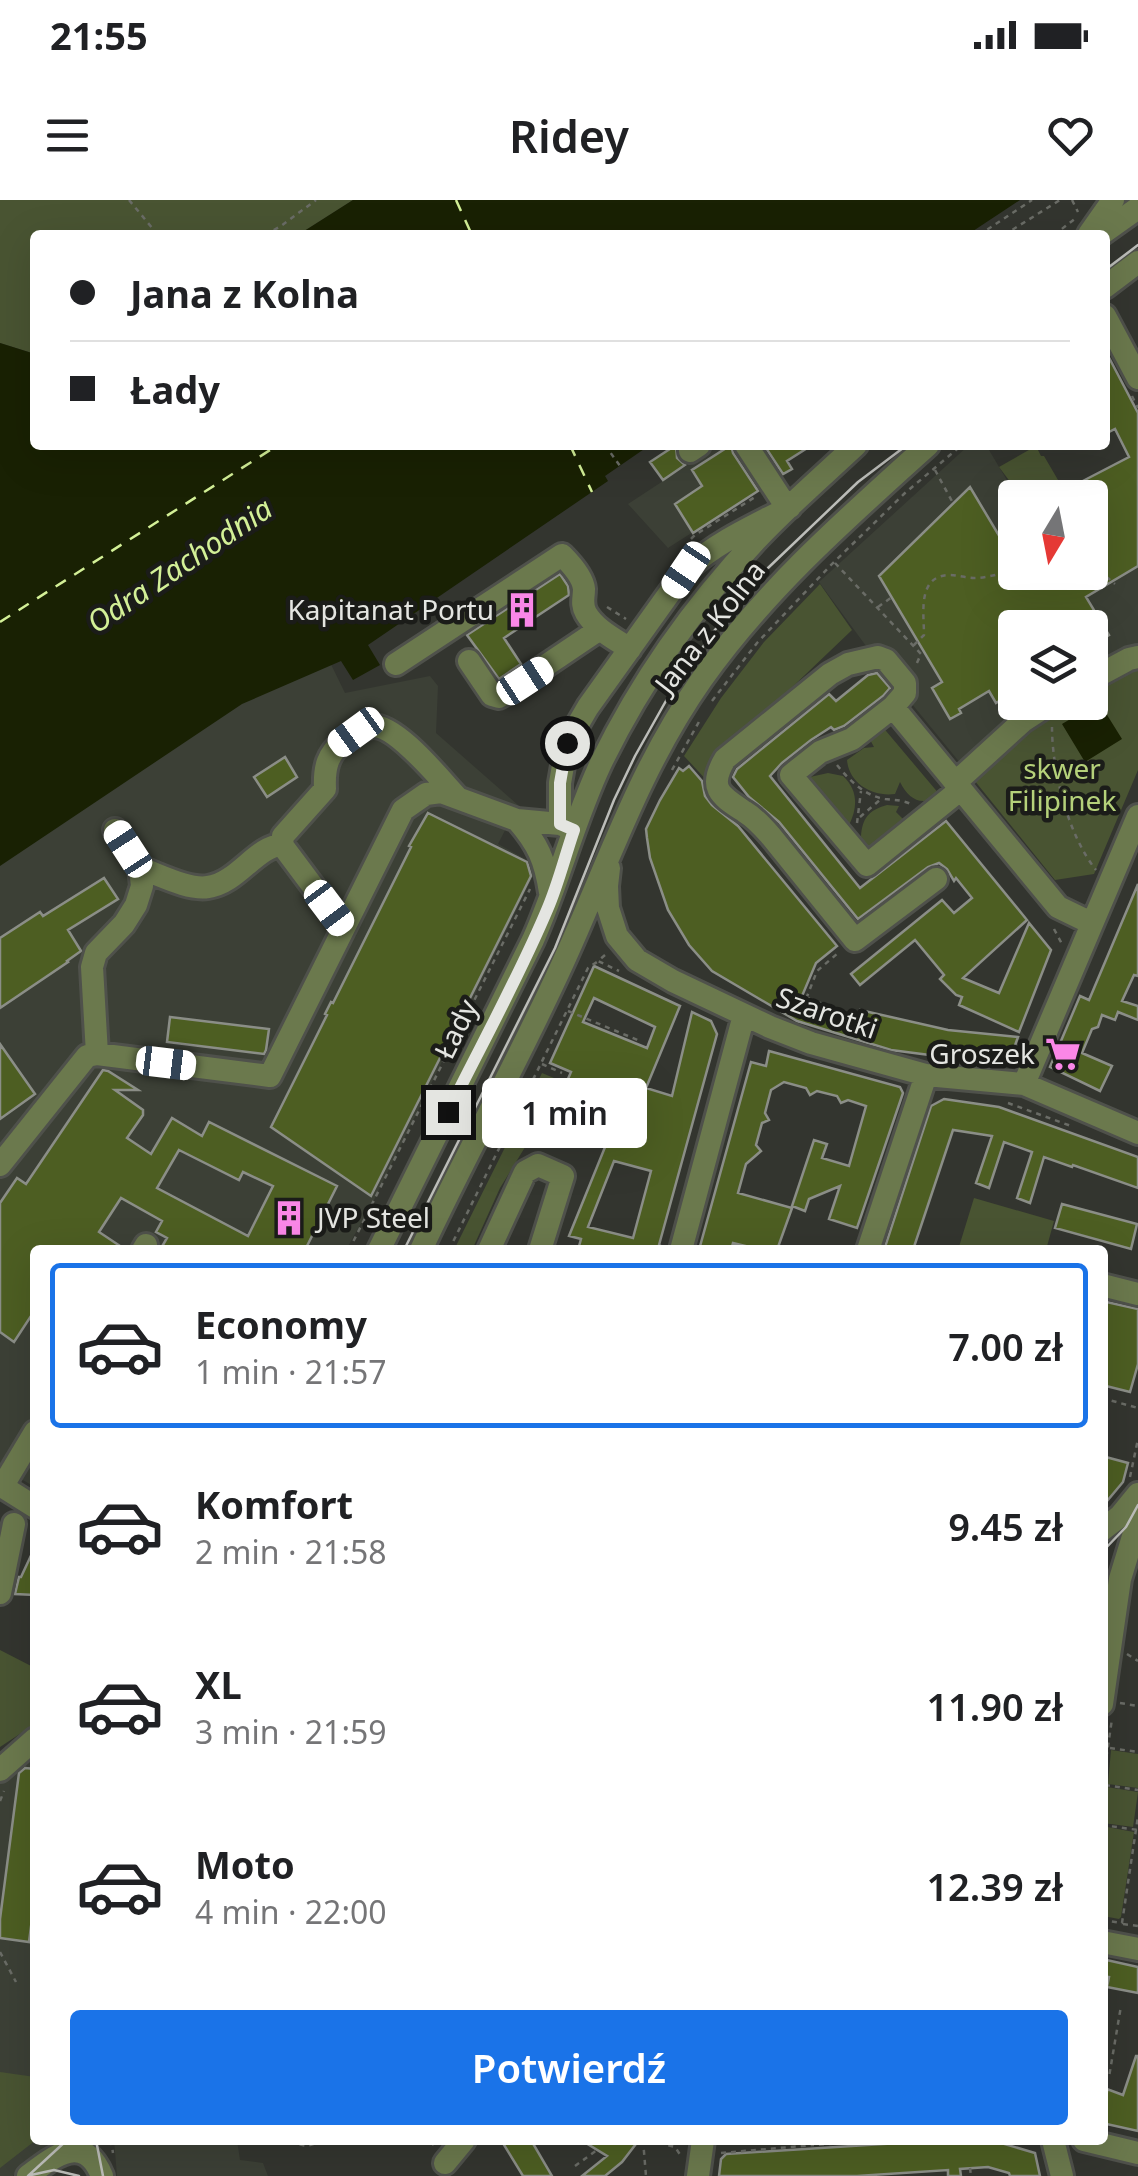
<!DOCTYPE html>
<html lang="pl">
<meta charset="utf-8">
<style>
body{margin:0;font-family:"Noto Sans",sans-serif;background:#f2f2f2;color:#202124;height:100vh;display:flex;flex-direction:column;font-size:38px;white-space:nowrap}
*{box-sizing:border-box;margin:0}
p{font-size:32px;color:#757577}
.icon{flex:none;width:55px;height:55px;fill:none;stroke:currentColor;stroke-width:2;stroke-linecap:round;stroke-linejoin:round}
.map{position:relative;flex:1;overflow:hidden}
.side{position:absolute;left:30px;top:1045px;width:1078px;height:900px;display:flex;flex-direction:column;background:#fff;border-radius:10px;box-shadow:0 10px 40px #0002}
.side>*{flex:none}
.top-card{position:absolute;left:30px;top:30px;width:1080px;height:220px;border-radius:10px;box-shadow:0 10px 40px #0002;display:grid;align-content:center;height:220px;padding:0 40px;background:#fff}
.needle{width:65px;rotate:190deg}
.controls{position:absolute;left:998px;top:280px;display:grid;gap:20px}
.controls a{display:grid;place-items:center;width:110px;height:110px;border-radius:10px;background:#fff;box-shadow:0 10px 40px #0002;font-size:50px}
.end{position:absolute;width:45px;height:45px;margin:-22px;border:12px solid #e4e5e1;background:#111;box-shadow:0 0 0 5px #111}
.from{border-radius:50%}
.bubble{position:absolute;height:70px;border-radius:10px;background:#fff;box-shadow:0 10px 40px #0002;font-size:32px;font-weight:600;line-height:70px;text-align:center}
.car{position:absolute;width:30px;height:60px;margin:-30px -15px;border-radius:12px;box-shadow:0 0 8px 2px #0007;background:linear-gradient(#fff 24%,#345 0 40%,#fff 0 76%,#345 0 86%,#fff 0)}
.top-card b{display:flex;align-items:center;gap:35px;height:95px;font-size:38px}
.top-card b+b{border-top:2px solid #e0e0e0}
.top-card i{width:25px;height:25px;background:#202124}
ul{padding:18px 0 0;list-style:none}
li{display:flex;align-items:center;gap:30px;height:165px;margin:0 20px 15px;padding:0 20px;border:5px solid transparent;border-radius:10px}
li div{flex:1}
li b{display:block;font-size:38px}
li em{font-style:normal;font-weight:600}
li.active{border-color:#1a73e8}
li>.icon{width:90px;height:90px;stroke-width:1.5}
.cta{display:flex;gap:20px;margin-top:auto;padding:20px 40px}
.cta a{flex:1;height:115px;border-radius:10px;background:#1a73e8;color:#fff;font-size:40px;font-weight:600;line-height:115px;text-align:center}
.status{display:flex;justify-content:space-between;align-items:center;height:70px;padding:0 50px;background:#fff;direction:ltr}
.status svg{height:28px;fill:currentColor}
header{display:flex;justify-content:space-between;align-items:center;height:130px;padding:0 40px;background:#fff;font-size:45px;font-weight:600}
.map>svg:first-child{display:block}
.built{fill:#3c4036}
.green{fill:#495432}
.water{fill:#192103}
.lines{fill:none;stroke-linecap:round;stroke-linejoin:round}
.ferry{stroke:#d3f097;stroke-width:2.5;stroke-dasharray:12 10;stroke-linecap:butt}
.building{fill:#4d5e22;stroke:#8b8e87;stroke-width:2.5;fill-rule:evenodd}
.minor-casing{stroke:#4f514b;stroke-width:28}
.path{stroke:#6a6c66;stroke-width:2.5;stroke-dasharray:5 5;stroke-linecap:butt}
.minor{stroke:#6b794d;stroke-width:22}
.tram{stroke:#bcbdb9;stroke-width:2.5}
.route{stroke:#e4e5e1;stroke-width:12}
.labels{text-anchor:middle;stroke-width:9;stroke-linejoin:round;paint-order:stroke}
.poi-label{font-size:28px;fill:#e4e5e1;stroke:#1b1c19;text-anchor:end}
.street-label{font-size:28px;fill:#e4e5e1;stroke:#1b1c19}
.park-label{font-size:28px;fill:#b5d17a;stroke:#1b1c19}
.water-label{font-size:30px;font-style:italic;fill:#d3f097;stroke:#1b1c19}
</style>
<div class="status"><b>21:55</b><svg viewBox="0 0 49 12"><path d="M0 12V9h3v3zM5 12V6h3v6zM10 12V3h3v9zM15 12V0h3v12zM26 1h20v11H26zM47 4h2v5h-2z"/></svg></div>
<header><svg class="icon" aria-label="menu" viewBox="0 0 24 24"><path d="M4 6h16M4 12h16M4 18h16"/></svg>Ridey<svg class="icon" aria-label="heart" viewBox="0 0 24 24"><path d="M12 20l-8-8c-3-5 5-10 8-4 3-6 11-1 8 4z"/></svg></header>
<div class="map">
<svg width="1138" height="1976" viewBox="0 0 1138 1976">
<rect width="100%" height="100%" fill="#33352f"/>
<path class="built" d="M718,245H728L757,291L668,348L628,304Z
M969,245H986L1008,282L1011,283L1023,282L1034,297L1015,298V372H1090L1138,283V467L1120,474L1090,493V428H1015V502L1074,503L1031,528L970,575L880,465L819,382Z
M321,444L345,493L430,476L438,486L436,533L518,605L498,644L538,666L374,1000L346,1050H35V1287L0,1267V654Z
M35,1544V1940H54L13,1976H0V1576Z
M114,1940H237L240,1960L263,1963L268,1976H117Z"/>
<path class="green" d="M0,0H353L298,35H35V154L0,143Z
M1036,246L1041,256H1044L1068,297H1034L1023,282L1011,283L999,267Z
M820,384L852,430L721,555L711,585L684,556L721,498L764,442Z
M1138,467V570L1094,674L1055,680L970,575L1031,528L1074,503L1090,502V493L1120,474Z
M881,525L940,595C922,607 909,600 900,582L895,594C873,597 849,584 847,560L864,548L874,547L868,536Z
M828,573L843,576C858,590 858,607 849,625L810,577Z
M887,605L899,606L896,612L903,619L911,615L913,618L872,652L861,637C862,618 869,610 887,605Z
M542,873L566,883L554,911L541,921L500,988L472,1050H454Z
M974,998L1054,1021L1046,1050H958Z
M0,1450L35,1468V1524L0,1547Z
M1111,1550L1138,1554V1588L1108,1584Z
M1107,1587L1138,1592L1133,1627L1103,1623Z
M1102,1626L1134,1632L1121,1717L1119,1719L1103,1716Z
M0,1872L35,1877L36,1940L0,1968Z"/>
<path class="water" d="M353,0H1020L967,35H298Z
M0,143L35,154V245H650L605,276L608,281L368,445L380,465L353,480L341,461L242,504L0,666Z
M1099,502L1122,539L1085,562L1062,524Z"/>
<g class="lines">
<path class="ferry" d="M456,0L472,35
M570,245L592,292
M0,422L278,245"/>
</g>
<path class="building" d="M1105,150L1138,213V366L1086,397L1109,435L1090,447V428H1015V491L996,503L989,491L959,509L961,513L950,519L932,488L942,482L879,376L970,287L1001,339L1015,334V372H1090V298H1050L1129,257L1115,229L1105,234Z
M676,245L677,258L685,265L663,280L650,262Z
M731,245L733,253L758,291L693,333L675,304L702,286L692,270Z
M764,245H812L787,261L792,269L783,274Z
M560,374L568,386L569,395L504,438L521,464L499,479L467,435Z
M877,473L890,488L883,496L844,526L834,530L831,527L811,540L782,563L770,576L860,688L946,621L1027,720L963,778L999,793L1029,723L1051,750L1019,832L959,805L962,797L956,795L940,779L944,775L915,740L860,785L851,774L942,700L954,713L972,698L956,678L954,681L947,669L939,663L928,667L858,719L779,622L749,597L733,577L737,569L829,494L836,501L868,475Z
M285,557L297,577L267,597L254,577Z
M689,566L702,581L705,596L712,605L738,626L837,746L816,763L802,796L858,818L860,810L948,830L1018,837L1012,854L1007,852L1003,862L999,864L891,850L797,821L712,771L689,745L668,710L650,658L647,638L646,629L660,600L679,568L683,571Z
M428,613L527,662L531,676L371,996L271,927L327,815L325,814L331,802L333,803L411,647L409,646Z
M104,678L118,699L68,730L81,751L67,761L68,762L0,808V738L40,712L43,716Z
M1138,684V776L1134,775L1122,801L1138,806V820L1118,812L1115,820L1102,815L1098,827L1092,829L1082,853L1112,866L1100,891L1050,867L1080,796L1089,800Z
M594,766L680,806L646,888L672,896L692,812L711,821L717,834L659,1045L661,1046V1050H578L581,1039L569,1036L614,925L575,909L572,918L554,911L571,872L550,863ZM594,798L655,827L647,848L583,822ZM614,961L651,971L633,1038L588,1027Z
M170,817L269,829L266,850L264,854L167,842Z
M0,844L35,894L0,919Z
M769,851L900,887L903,893L857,1028L829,1019L840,986L809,999L805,1011L792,1006L814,940L827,944L822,958L849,966L866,906L848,900L841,903L837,896L817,891L810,895L806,888L784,882L771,890L765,913L769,920L762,923L756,945L761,951L746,964L738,993L792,1008L777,1050H762L733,1043L731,1050H699L751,862L766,866Z
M103,870L108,871L138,890H115L143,910V915L127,938L151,954L172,918L202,936L209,922L337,986L305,1050H160L167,1038L156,1032L162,1021L121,998L99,1032L126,1050H35V1110L14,1142L0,1132V1003L17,978L26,984ZM179,950L239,980L243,972L273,986L248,1036L157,988Z
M944,899L999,907L1138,957V988L1073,965L1072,967L1044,957L1030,1003L1017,998L1032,952L1004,942L989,988L976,983L992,936L953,930L913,1050H884L931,906Z
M1062,1004L1137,1024L1131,1049L1055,1028Z
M1102,1101L1138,1109V1164L1130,1192L1102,1185Z
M1102,1256L1128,1263L1123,1282L1102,1307Z
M35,1347V1395L15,1394L19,1377H21Z
M25,1568L35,1569V1696L29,1742L0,1738V1719L19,1573Z
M1102,1759L1138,1767V1793L1107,1787L1109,1777L1102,1776Z
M1136,1856H1138V1931L1102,1923V1890L1107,1891V1889L1123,1895Z
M501,1940H531L552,1976H523Z
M581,1940H639L622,1962L605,1976H582L607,1956Z
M946,1940H991L1035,1953L1040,1976H1010L1009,1973L988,1967L960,1969L961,1976H948V1970L857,1976H719L721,1959L726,1954Z"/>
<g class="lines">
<defs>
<path id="minor" d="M1089,34L1113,0
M1100,35L1138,8
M1105,87L1138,62
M1105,116L1138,178
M690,251L699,245
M469,461L492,495L499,497L600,429
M396,464L562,355C570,363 583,377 584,389C584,398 581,404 586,413C595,429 615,439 630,449
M1090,480L1129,459L1138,457
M893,507L1058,707L1091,723
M955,583L1023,521L1052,502
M517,620C538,644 545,660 550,692
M570,628L560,624V583L567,543L588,507L686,370C717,342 753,326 790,307L780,297L746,245
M282,645L283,636L325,589C324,568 327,554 344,541C352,535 362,527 372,526C396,524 440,579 456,596
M140,668C160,675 188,690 208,687C238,683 256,646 282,645L344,728
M609,668L607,686L608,708L617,736L637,760L673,781L770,827L811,843L926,875L1024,884L1138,933
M936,679L855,740L770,635C763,627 755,618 745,612C721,596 707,589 725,559L830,474L848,464L878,457L886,460L905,483V493L893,507L852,539L820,552L791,575L867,665L960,590
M97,854L92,767L96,753L124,724L136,705L142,686L140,668L115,630
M1024,884L1138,616
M0,965L87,856L97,854L270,876L403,610L426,594L441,592L517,620L560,624
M143,1050L146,1045
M379,1050L533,740C559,682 574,620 601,563C641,481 695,405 757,339C788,306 823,276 856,245
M421,1050C466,954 518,861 562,765C608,665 638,570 702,479C765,390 847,318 928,245
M489,1050L525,972L538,965L563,976L540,1050
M681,1050L744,815
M868,1050L926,875
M1102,1085L1138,1094
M0,1285L35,1307
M2,1287L35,1232
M1102,1330L1120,1316L1138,1294
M0,1393L14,1324
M1102,1504L1120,1379L1138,1320
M0,1570L35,1539
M1102,1742L1138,1749
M1053,1940L1062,1976
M1084,1940L1138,1953
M445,1963L464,1940
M28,1976C54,1956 84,1932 102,1976
M698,1976L703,1940"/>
</defs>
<use href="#minor" class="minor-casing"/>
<path class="path" d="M129,0L158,35
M1072,0L1078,12
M265,35L281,26L316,0
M979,35L1032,0
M1004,35L1060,0
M1054,35L1076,18
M1132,196L1138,208
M605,245L620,266
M935,270L953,303
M691,339L695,335L755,297
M835,363L921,454L916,465
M1090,368L1095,367L1115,384
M607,407L626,419
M878,407L892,397
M914,445L924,435C924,413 917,376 949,375C958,375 966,378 974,378C987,378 1002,373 1015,370
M712,501L757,443L830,366L905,293L962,245
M1052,527C1052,571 1068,635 1096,670
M837,565C850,581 865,596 885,599C895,600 902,600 911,604
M672,570L700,520
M860,617L881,599
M857,623L861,591
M1054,729L1062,744
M605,755L598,761L619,771
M568,811L640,841
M799,817L817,771L838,753
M542,864L562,873
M1008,903L1071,926
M349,1050L530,689
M449,1050L588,768L597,762
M1102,1198L1138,1208
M1130,1277L1138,1239
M1127,1454L1138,1461
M1120,1503L1138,1506
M1110,1548L1138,1552
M1105,1585L1138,1590
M1102,1587L1112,1519
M0,1601L4,1591
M1102,1625L1138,1630
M1102,1720L1122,1723L1138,1616
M1123,1724L1138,1726
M0,1752L16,1782
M1102,1877H1109L1121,1806
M111,1940L113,1953
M280,1940L307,1946L326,1940
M643,1940L646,1976
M649,1940L675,1947L681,1956
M814,1940V1945L892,1940
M432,1945L437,1940
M721,1953L814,1945
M575,1966L597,1950
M970,1968L971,1976"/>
<use href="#minor" class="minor"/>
<path class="tram" d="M1105,70L1138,45
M404,1050L555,748L614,600L635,556L667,499L714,431L768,368L858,282L907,245
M1102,1352L1126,1327L1138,1305
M96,1940L103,1976
M31,1975L54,1970L79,1976
M28,1976L67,1940"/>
</g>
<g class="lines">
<path class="route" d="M448,912C481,845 518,779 547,710C558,685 565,656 574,630L560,624V583L567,543"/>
</g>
<defs>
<symbol id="building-bare" viewBox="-9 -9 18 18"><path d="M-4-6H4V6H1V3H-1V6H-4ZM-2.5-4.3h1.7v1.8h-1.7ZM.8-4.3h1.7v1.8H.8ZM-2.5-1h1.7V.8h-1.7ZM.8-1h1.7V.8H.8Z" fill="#fa87e7" stroke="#1b1c19" stroke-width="2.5" paint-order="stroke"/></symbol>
<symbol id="supermarket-bare" viewBox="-9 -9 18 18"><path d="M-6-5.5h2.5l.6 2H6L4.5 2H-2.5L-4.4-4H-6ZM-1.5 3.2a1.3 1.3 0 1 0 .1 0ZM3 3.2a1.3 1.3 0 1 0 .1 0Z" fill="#fa87e7" stroke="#1b1c19" stroke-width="2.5" paint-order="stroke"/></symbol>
</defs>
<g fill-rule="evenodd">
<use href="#building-bare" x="497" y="385" width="50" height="50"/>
<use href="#supermarket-bare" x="1038" y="829" width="50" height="50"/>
<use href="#building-bare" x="264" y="993" width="50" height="50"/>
</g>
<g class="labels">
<g class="poi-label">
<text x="494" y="420">Kapitanat Portu</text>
<text x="1035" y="864">Groszek</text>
<text x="317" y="1028" text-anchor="start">JVP Steel</text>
</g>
<g class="street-label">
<text transform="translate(710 427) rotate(-52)" y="10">Jana z Kolna</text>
<text transform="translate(827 813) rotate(19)" y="10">Szarotki</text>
<text transform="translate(456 829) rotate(-64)" y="10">Łady</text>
</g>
<g class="park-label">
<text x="1062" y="579">skwer<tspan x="1062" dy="32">Filipinek</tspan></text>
</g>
<g class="water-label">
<text transform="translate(180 366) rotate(-34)" y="10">Odra Zachodnia</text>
</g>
</g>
</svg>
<div class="controls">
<a><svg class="needle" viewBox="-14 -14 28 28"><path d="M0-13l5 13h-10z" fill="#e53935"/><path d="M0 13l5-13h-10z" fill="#757577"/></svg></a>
<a><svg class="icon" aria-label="layers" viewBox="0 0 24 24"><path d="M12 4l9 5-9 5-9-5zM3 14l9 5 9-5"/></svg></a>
</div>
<i class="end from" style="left:567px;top:543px"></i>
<i class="end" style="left:448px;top:912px"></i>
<div class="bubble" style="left:482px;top:878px;width:165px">1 min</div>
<i class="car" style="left:686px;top:370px;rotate:214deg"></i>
<i class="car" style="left:525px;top:481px;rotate:57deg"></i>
<i class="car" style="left:356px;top:532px;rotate:234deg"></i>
<i class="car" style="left:128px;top:649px;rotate:327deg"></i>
<i class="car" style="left:329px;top:708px;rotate:143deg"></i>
<i class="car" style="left:166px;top:863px;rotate:97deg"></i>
<div class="top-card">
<b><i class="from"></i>Jana z Kolna</b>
<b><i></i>Łady</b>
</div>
<section class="side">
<ul>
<li class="active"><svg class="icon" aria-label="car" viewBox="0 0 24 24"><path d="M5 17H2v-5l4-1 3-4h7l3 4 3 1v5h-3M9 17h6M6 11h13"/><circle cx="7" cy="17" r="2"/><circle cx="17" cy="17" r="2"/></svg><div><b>Economy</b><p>1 min · 21:57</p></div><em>7.00 zł</em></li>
<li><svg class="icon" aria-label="car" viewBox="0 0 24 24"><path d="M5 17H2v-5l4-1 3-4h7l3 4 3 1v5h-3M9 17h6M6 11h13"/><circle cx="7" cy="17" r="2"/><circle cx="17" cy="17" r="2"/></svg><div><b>Komfort</b><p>2 min · 21:58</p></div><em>9.45 zł</em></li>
<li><svg class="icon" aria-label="car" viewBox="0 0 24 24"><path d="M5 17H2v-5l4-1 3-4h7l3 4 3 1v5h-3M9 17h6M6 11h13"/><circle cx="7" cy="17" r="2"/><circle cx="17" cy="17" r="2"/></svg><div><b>XL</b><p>3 min · 21:59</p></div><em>11.90 zł</em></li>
<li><svg class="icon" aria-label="car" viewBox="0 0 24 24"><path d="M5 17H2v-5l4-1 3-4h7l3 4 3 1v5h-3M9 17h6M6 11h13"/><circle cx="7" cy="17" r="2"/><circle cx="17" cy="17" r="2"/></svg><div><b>Moto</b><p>4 min · 22:00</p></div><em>12.39 zł</em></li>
</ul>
<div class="cta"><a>Potwierdź</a></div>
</section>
</div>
